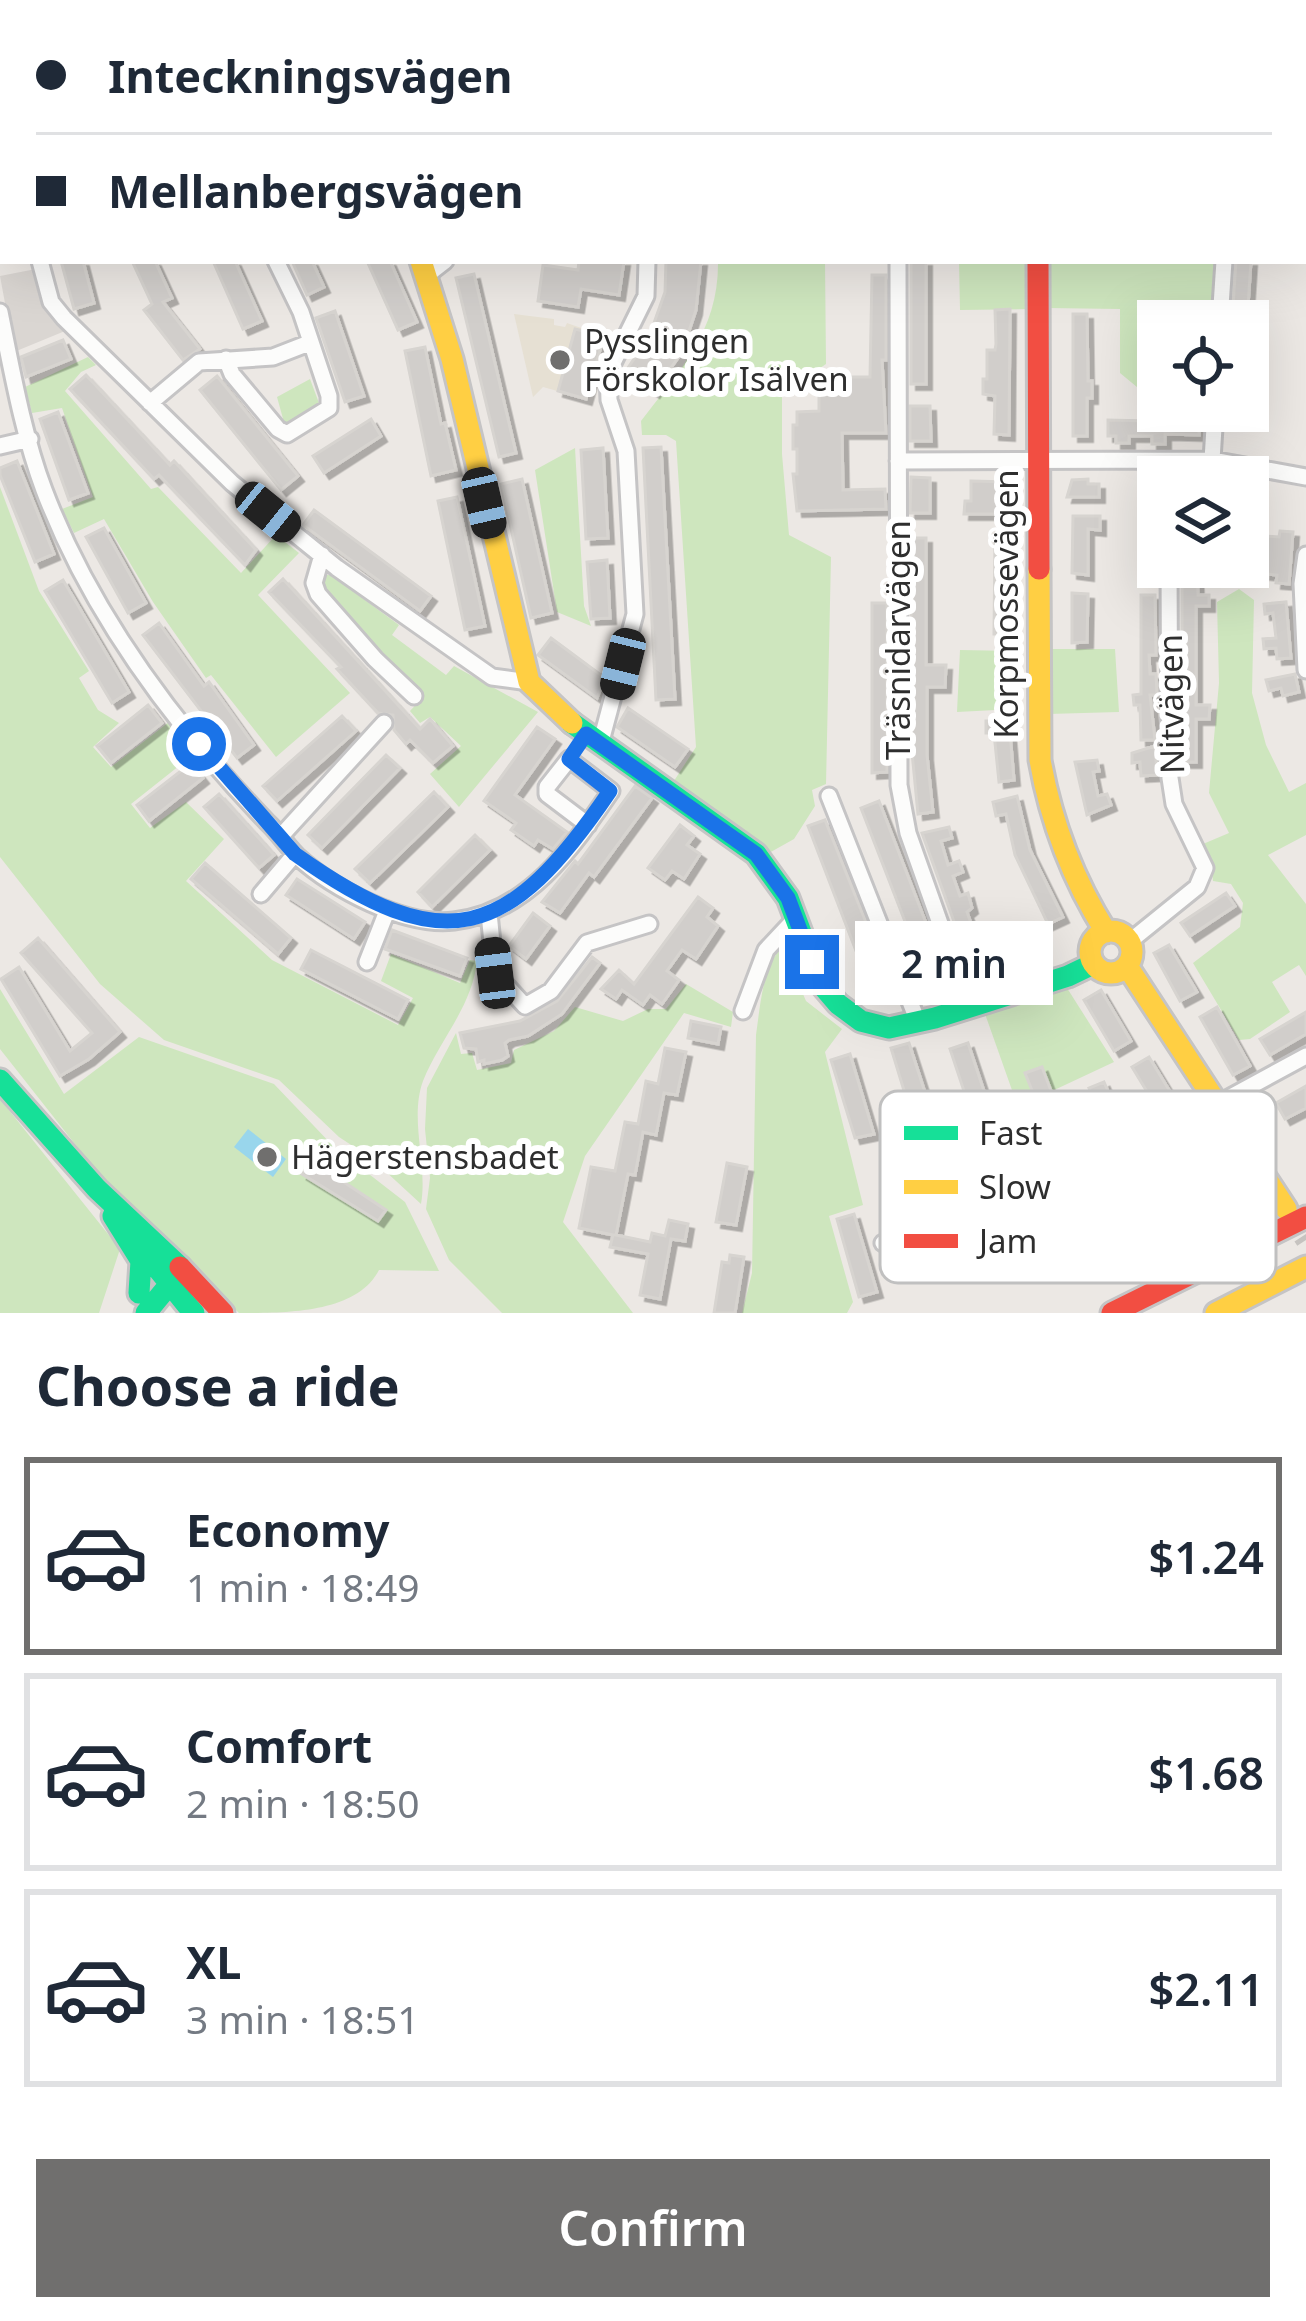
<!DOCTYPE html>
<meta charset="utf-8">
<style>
body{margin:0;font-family:"Noto Sans",sans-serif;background:#f2f2f3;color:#1f2937;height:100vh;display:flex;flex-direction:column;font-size:45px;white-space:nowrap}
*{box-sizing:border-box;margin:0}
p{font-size:39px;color:#747a83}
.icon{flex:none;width:66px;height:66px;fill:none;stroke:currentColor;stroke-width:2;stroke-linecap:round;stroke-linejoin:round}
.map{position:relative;height:1313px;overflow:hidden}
.panel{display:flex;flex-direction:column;background:#fff;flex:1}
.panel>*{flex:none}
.guide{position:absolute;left:0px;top:0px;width:1308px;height:264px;box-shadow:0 12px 48px #0002;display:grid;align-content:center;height:264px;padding:0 36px;background:#fff}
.tools{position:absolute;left:1137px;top:300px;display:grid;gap:24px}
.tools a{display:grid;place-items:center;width:132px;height:132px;border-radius:0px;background:#fff;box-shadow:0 12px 48px #0002;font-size:60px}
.end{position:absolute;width:54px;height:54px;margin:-27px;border:15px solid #1a73e8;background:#fff;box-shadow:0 0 0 6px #fff}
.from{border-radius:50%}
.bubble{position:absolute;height:84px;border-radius:0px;background:#fff;box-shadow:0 12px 48px #0002;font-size:39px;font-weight:600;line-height:84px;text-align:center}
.car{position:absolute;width:36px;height:72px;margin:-36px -18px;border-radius:15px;box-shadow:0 0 9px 3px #0007;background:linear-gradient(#222 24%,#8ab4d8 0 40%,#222 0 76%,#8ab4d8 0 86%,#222 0)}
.guide b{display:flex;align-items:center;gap:42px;height:114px;font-size:45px}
.guide b+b{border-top:3px solid #e0e1e3}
.guide i{width:30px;height:30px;background:#1f2937}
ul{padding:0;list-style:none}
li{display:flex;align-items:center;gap:36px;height:198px;margin:0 24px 18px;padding:0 12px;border:6px solid #e0e1e3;border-radius:0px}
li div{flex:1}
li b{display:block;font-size:45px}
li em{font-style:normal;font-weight:600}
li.current{border-color:#706f6e}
li>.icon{width:108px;height:108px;stroke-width:1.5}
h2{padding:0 36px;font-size:54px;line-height:144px}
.button{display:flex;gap:24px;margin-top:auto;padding:24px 36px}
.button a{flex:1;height:138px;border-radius:0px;background:#706f6e;color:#fff;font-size:48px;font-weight:600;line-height:138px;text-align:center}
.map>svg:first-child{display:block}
.education{fill:#e6e0d3}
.green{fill:#cee6be}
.plaza{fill:#dad6d2}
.water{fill:#99d6ec}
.building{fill:#d1cecb;stroke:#d7d4d0;stroke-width:3;filter:url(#shadow)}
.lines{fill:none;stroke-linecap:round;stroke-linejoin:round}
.secondary-tunnel{stroke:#c6c3c0;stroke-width:21;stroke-dasharray:21 10;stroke-linecap:butt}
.street-casing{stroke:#c5c4c5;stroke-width:21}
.fast-casing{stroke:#c5c4c5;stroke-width:27}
.slow-casing{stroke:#c5c4c5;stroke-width:27}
.jam-casing{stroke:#c5c4c5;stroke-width:27}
.street{stroke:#fcfcfb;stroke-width:15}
.fast{stroke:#16e098;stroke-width:21}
.slow{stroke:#ffcf43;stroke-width:21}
.jam{stroke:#f24e42;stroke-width:21}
.route{stroke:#1a73e8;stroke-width:15}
.poi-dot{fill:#706f6e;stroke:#fff;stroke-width:4.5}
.labels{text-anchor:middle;stroke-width:12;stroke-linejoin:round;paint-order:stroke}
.poi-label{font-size:33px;fill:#2e2e2e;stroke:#fff;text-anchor:start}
.street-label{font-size:33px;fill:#2e2e2e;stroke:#fff}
.key{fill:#fff;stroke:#c0c0c0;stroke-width:3}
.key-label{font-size:33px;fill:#2e2e2e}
</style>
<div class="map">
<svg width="1306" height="1313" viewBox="0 0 1306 1313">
<defs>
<filter id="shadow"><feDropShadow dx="5.5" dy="5.5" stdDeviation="0" flood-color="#0004"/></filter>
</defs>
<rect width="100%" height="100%" fill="#ece8e4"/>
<path class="education" d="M514,314L554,319V325L565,327L567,323L604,336L586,399L543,387L533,397Z"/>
<path class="green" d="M718,261H825L826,364L782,394V454L789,535L831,557L826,784L812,790L815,806L794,839L769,853L672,784L696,747L676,441L666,435H642L641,421C680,369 719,331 718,261Z
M959,261H1028L1029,309L960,310Z
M1047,261H1215L1211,321H1158V392H1143L1120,373V309L1047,308Z
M88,357L96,365L81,372L65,391L151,489L158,487L241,573L276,535L299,553L258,595L350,693L276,757L211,675L206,678L153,602L104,519L74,533L62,509L93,497L62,408L32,413L25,387Z
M310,379L319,403L285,426L277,397Z
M575,448L584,606L591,626L557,612L535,470Z
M0,487L39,591L89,671L79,678L98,710L119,723L93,747L111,767L169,722L194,754L131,804L150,828L186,802L224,839L186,881L272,960L398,1025L413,998L381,981L391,954L460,983L470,960L477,961C472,1007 440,1039 423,1081C409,1119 428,1165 421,1204L371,1158L339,1137L279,1080L164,1040L100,984L0,857Z
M320,575H331L399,625L392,635L446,675L454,666L538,712L459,807L430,774L461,746L430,717L420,723L410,711L424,696L320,594Z
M1239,589L1254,600L1252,693L1266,745L1289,792L1306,783V835L1268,855L1306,904V976L1299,965L1272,982L1290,1012L1250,1039L1239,1040L1193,963L1240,927L1243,903L1231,884L1213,881L1210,856L1203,844L1229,833L1209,793L1219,683L1217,602Z
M1049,649H1115L1119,712L1048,714Z
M960,650L1014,651L1015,709L957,712Z
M780,949H784L806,1001L842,1029L825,1052L863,1205L829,1216L853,1302L847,1313H742L752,1273L756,1035C760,1008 762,970 780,949Z
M686,984L733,1012L731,1027L684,1013L585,1156L563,1222L633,1313H502L449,1260L426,1209L430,1178L425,1129L427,1088L456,1033L461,1054L472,1053L477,1070L511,1063L514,1050L554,1031L575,1007L623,1021L648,1009H666Z
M1067,988L1114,1062L1018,1107L984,1011Z
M0,989L64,1094L139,1037L274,1084L334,1147L405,1202L439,1271L379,1270C357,1313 288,1313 239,1313L97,1172L0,1049Z
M0,1099L120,1249L99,1313H0Z"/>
<path class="plaza" d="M36,269L47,308L65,331L14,352L0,276Z"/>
<path class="water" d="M248,1129L286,1159L273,1177L234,1147Z"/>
<path class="building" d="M61,261H83L94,303L74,309Z
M132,261H155L172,298L163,302L200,349L183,360L144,310L152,304Z
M213,261H235L262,321L243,329Z
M292,261H312L324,287L307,295Z
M367,261H390L417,322L398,330Z
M579,261H624L619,295L581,289L578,307L538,301L543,265L578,270Z
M666,261H701L696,310L682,352L654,392L625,372L649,337L665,292Z
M911,261H926V384H911Z
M1236,261H1251L1247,321H1232Z
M474,274L516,453L499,457L456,278Z
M872,275H886V360H882L886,433H842L843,490L885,489L886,509L797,511L793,474H797V449H793V425H797V412L819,411V377H870Z
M1010,309L1009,435L994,434L995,396L983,394V379H987V350H995L996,344L995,310Z
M335,311L364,396L345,402L316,318Z
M1073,314H1087L1088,381H1092V398H1087V436H1073Z
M575,329L604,336L586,399L558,391Z
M63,340L71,359L26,377L21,357Z
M425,347L441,424L445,423L456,470L431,476L405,351Z
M86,375L170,465L174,461L256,550L245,565L159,475L154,479L70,389Z
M217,376L298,476L281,490L200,390Z
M910,406H930L931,441H910Z
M1174,411H1199V435L1165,434V444H1152V436H1129V443H1116V436H1108V420L1152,421V415H1174Z
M58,412L88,493L69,500L40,419Z
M371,419L381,436L324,473L313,456Z
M661,447L675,699L656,700L643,448Z
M603,448L608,538L586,539L581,450Z
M17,461L54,554L35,562L0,475V468Z
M911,477L930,478V513H910Z
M522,479L552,613L531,618L501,484Z
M1088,479V484H1099V497H1067L1072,480Z
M971,481L1010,482V514H964L965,501H971Z
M457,497L485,626L465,630L438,501Z
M314,510L431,596L420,611L303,525Z
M1073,516H1100V530L1088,529V575L1072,573Z
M104,528L146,603L128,613L86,537Z
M1280,531L1293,532L1289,584L1276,583L1277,575L1265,574L1267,536L1279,537Z
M1010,537V634H994L995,538Z
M911,538H926V665H946L945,687H927V755L933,812L918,814L911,742Z
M607,560L610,618L591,619L587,562Z
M1182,567H1197L1198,595H1209V606H1196V705H1210L1209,719H1196V762H1182Z
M283,579L420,729L430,719L453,746L433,763L410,740L406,744L394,730L393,715L378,713L337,669L341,667L269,592Z
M63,580L129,692L112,703L45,591Z
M1072,593L1088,594L1087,642L1072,643Z
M1141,595H1155L1156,655H1149L1150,674H1156L1157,695H1150L1155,740H1141L1140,705H1134L1133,695L1141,694Z
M1286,602L1291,658L1277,659L1276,648L1264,649L1263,639L1276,638L1273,613L1265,614L1264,604Z
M872,603H887V772L872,773Z
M159,623L204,686L209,682L254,745L237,758L143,635Z
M551,638L605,678L597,698L538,655Z
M1295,674L1299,692L1283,696L1281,688L1269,691L1266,680Z
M148,705L162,723L111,763L97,746Z
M628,708L688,749L675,767L617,727Z
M342,716L356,731L277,801L263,786Z
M986,721H1009L1014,780L999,782L994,733H986Z
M537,727L555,739L515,795L567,832L553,849L538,840L534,846L511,830L516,823L484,801Z
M1155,746L1157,775L1141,776L1140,762L1132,763V753Z
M386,755L400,768L322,848L308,835Z
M1097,760L1099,771L1093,772L1098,796L1107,794L1111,805L1087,815L1075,762Z
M191,763L203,778L149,821L137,805Z
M635,786L652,798L594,877L589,873L560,913L542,902L575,861L578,864Z
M434,792L448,807L370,883L355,869Z
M219,794L274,855L259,868L204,807Z
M1017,796L1030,850L1063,917L1048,924L1015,855L1006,814L996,816L993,802Z
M879,801L941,962L937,963L939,968L929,972L927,967L923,968L861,808Z
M825,820L887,975L868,982L808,826Z
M680,825L694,836L687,845L700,854L684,879L672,871L665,880L648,868Z
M949,827L952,838L941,841L948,865L959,861L963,872L953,876L960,896L968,893L972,908L967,912L979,946L965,952L922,833Z
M475,835L490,850L432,907L418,892Z
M205,863L291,938L278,954L191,879Z
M297,879L365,922L354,939L286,895Z
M1226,893L1235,906L1190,936L1181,923Z
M698,897L713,908L707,917L718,926L696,959L682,950L667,971L679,980L662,1004L650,995L643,1005L622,990L616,999L601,989L619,970L634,984Z
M533,913L550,926L526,959L509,946Z
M392,930L467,958L460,976L385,949Z
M38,938L120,1032L89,1059L60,1076L1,979L19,967L70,1051L92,1033L21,953Z
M1169,945L1197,992L1180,1001L1154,953Z
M311,950L408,1000L398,1019L301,969Z
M592,957L600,963L562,1014L528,1036L509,1040L505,1043L508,1056L502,1060L484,1064V1060L478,1062L476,1049L464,1048L460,1033L520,1021L557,1001Z
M1101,990L1131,1041L1114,1051L1084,1000Z
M1217,1007L1250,1066L1233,1075L1200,1017Z
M1306,1012V1034L1270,1055L1260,1039Z
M691,1021L721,1027L718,1044L688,1038Z
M909,1043L932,1114L913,1120L891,1048Z
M968,1043L986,1097L968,1103L950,1049Z
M665,1048L686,1052L677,1095L664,1093L656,1135L643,1132L635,1175L628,1174L616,1235L650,1242L652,1233L665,1236L669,1220L688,1224L685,1241L671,1239L660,1299L640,1295L648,1254L610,1247L613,1235L579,1228L591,1167L615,1171L625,1122L638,1124L646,1081L658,1084Z
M850,1054L874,1134L855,1138L831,1060Z
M1149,1057L1180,1108L1163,1118L1132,1067Z
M1042,1067L1077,1159L1062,1165L1025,1073Z
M1104,1082L1127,1134L1112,1141L1089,1088Z
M1306,1086V1108L1285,1119L1276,1103Z
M312,1161L386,1210L378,1221L302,1174Z
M727,1163L747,1167L736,1225L716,1222Z
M854,1214L877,1292L859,1297L837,1219Z
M730,1255L744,1257L735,1313H714L722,1262L729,1263Z"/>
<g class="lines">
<path class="secondary-tunnel" d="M1286,1210L1306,1240"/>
<defs>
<path id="street" d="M534,0L535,3
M237,3L244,0
M899,3V0
M1247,3L1248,0
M0,114L3,113
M1305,165L1306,166
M0,253L3,252
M40,261L51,302L64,318L232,483L337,568L492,677L529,682
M898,261L899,785L908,833L970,1008
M427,275L445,261
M0,312C12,371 23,434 44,490C91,614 176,727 267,822C278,832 287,846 297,856C333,889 405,927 454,921C528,913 572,848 611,791L569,759L547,787V794L588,825
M1220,321L1224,261
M226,359L232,374L278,429L287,434L329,408V396L301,312L276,261
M150,403L199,362L273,357L309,343
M0,446L30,439
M1212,460L1215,411
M898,461L1212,460L1306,477
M322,555L314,583L318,594L375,659L414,696
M1306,555L1302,584L1306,670
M600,745L635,614L626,451L609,400L608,373L646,296L647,261
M829,796L918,1022
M281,836L384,723
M261,894L295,854
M489,913L495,973L525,1006L551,991L587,943L649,924
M1129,942L1197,887L1205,868L1174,804L1170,778L1169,567
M367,962L387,911
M743,1011L766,950L794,920
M883,1243L1031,1195L1133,1150L1306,1056"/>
<path id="fast" d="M304,0L306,3
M1039,0V3
M572,723L756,854L788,898L820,983L838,1004L861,1021L889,1028L935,1018L1068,976L1093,964
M0,1080L97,1189L180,1267
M113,1216L141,1261L139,1293
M141,1248L186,1304
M186,1304L194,1313
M146,1313L178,1274"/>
<path id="slow" d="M421,261L452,359L529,682L572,723
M1039,569L1040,760C1051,822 1072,878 1106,932
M1090 952a21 21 0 1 1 42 0a21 21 0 1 1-42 0Z
M1127,966L1286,1209
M1216,1313L1306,1267"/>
<path id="jam" d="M1038,261L1039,569
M180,1267L223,1313
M1112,1313L1306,1217"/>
</defs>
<use href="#street" class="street-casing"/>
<use href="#fast" class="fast-casing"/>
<use href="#slow" class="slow-casing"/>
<use href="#jam" class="jam-casing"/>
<use href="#street" class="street"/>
<use href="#fast" class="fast"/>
<use href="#slow" class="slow"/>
<use href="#jam" class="jam"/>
</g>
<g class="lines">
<path class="route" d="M199,744L295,854C445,961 509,940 610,791L569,759L586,734L756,854L788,898L812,962"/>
</g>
<g class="poi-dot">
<circle cx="560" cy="360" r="12"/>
<circle cx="267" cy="1157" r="12"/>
</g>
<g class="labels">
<g class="poi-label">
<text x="584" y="353">Pysslingen<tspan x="584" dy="38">Förskolor Isälven</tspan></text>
<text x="291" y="1169">Hägerstensbadet</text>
</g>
<g class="street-label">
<text transform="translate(1006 604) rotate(-90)" y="12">Korpmossevägen</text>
<text transform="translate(898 640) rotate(-90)" y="12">Träsnidarvägen</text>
<text transform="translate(1171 704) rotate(-91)" y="12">Nitvägen</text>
</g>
</g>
<rect x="880" y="1091" width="396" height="192" rx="18" class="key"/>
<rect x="904" y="1126" width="54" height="14" fill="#16e098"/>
<rect x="904" y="1180" width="54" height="14" fill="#ffcf43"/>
<rect x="904" y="1234" width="54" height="14" fill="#f24e42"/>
<g class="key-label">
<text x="979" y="1145">Fast</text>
<text x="979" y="1199">Slow</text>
<text x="979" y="1253">Jam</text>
</g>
</svg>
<div class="tools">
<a><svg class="icon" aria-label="locate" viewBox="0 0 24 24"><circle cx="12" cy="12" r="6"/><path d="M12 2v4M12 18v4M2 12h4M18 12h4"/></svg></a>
<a><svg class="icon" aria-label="layers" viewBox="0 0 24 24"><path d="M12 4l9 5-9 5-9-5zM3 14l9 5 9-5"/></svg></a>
</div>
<i class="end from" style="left:199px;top:744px"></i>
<i class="end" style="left:812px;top:962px"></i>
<div class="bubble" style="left:855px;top:921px;width:198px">2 min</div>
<i class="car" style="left:484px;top:503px;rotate:167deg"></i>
<i class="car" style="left:268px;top:512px;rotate:129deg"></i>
<i class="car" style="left:623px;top:664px;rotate:194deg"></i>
<i class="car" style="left:495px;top:973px;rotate:353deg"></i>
<div class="guide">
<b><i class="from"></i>Inteckningsvägen</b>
<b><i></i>Mellanbergsvägen</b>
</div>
</div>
<section class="panel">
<h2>Choose a ride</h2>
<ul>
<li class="current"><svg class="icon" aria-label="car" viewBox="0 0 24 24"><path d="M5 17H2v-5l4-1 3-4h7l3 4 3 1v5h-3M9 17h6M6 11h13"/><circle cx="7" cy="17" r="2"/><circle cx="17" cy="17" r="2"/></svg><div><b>Economy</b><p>1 min · 18:49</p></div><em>$1.24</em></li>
<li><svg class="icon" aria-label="car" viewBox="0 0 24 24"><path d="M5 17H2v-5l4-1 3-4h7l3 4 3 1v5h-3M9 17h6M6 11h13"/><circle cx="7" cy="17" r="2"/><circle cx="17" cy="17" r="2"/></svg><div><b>Comfort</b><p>2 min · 18:50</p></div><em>$1.68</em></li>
<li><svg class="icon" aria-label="car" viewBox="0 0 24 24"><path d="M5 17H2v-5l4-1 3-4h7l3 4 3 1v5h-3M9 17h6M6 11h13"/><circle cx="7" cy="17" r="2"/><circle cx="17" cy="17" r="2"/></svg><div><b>XL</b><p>3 min · 18:51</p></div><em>$2.11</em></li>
</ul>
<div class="button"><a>Confirm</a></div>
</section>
